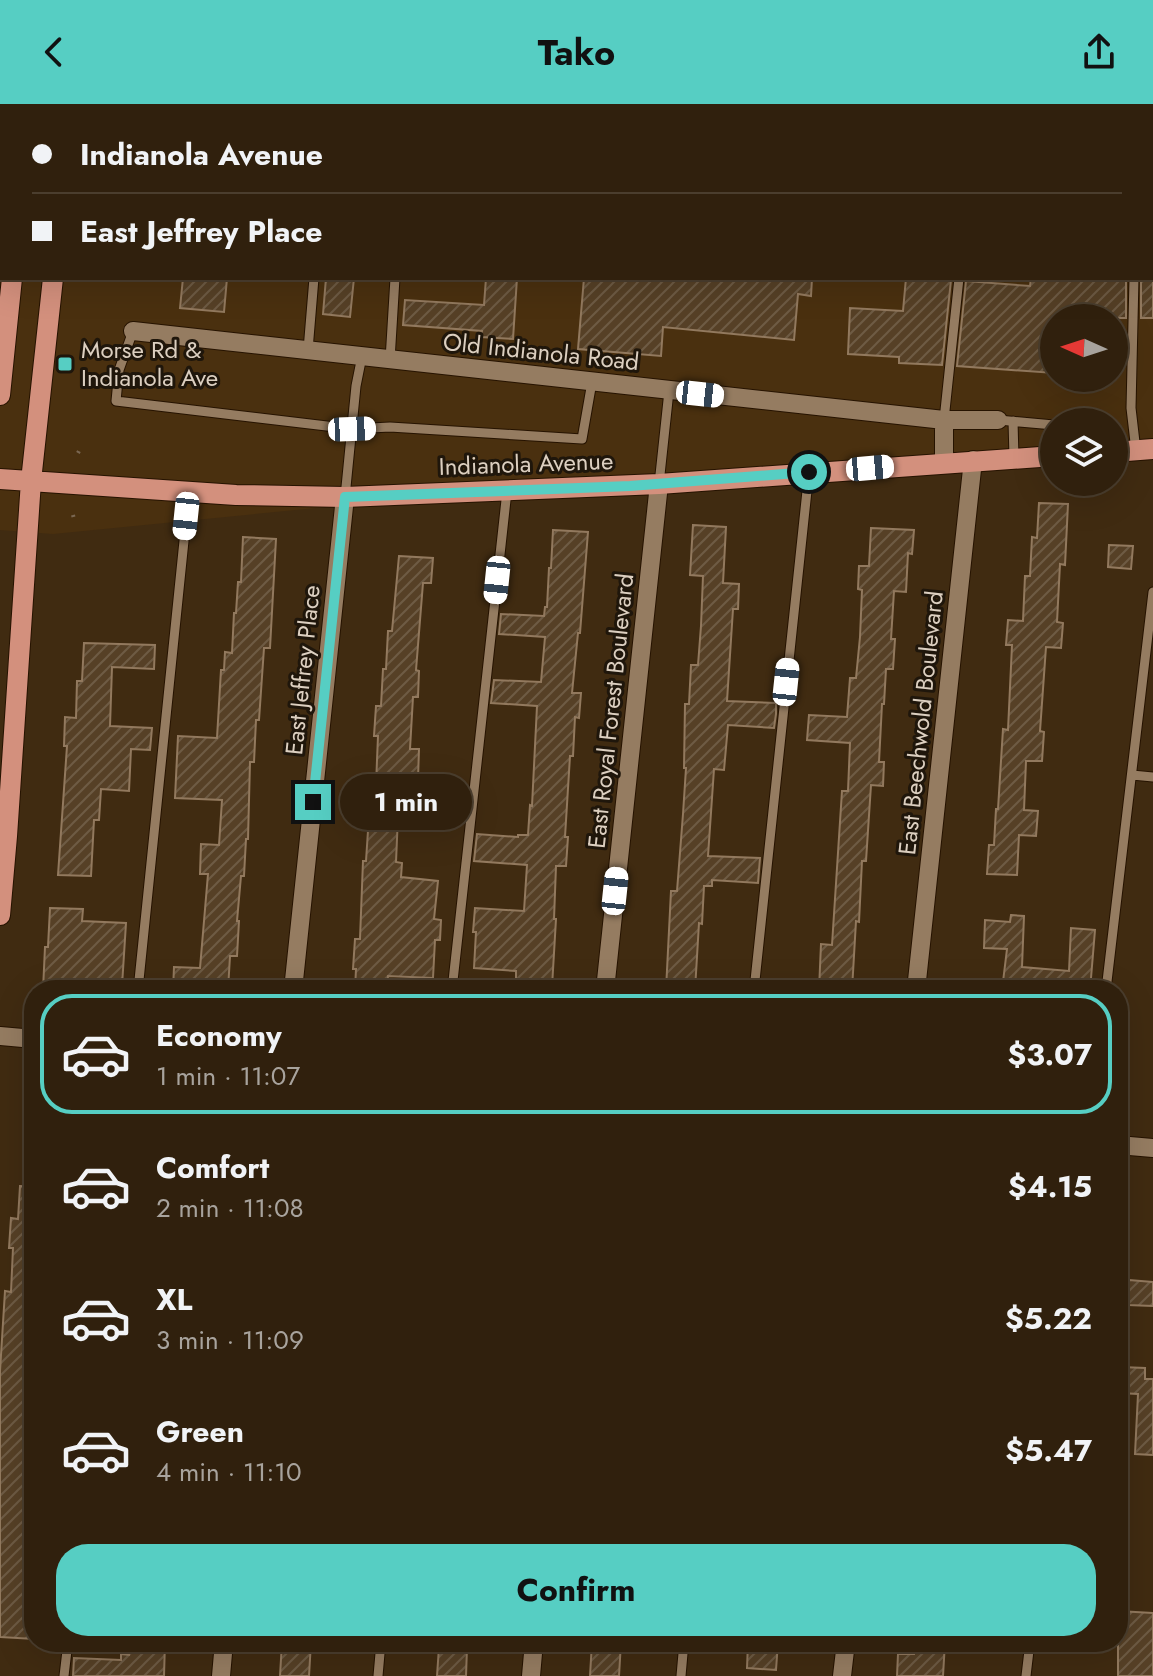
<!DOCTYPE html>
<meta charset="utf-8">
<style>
body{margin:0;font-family:Jost,sans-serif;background:#382816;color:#f1f3f6;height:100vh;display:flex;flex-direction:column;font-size:30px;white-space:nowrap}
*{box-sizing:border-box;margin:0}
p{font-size:26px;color:#a8a39d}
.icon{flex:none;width:44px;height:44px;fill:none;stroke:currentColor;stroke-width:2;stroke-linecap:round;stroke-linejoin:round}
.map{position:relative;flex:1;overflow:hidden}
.panel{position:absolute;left:24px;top:876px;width:1104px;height:672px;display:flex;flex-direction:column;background:#30200d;border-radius:32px;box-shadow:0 8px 32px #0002,0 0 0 2px #4b3e2e}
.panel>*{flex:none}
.hud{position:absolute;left:0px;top:0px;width:1154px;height:176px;box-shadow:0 8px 32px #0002,0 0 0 2px #4b3e2e;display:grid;align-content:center;height:176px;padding:0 32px;background:#30200d}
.needle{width:52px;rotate:273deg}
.tools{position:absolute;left:1040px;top:200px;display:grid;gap:16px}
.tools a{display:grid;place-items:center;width:88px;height:88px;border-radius:50%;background:#30200d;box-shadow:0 8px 32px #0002,0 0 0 2px #4b3e2e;font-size:40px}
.end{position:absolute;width:36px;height:36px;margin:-18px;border:10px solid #56cec3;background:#111;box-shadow:0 0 0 4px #111}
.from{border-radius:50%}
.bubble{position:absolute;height:56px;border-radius:28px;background:#30200d;box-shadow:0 8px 32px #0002,0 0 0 2px #4b3e2e;font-size:26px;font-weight:700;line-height:56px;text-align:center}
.car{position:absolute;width:24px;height:48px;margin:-24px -12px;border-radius:10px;box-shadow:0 0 6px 2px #0007;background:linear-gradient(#fff 24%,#345 0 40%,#fff 0 76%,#345 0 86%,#fff 0)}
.hud b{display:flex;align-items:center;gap:28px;height:76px;font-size:30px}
.hud b+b{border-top:2px solid #4b3e2e}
.hud i{width:20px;height:20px;background:#f1f3f6}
ul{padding:14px 0 0;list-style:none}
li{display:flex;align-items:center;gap:24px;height:120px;margin:0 16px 12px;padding:0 16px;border:4px solid transparent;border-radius:32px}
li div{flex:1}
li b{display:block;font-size:30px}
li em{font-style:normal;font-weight:700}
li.current{border-color:#56cec3}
li>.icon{width:72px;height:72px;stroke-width:1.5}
.action{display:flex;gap:16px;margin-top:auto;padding:16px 32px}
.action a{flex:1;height:92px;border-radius:32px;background:#56cec3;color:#111;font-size:32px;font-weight:700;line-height:92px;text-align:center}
header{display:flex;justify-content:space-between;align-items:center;height:104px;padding:0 32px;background:#56cec3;color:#111;font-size:36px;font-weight:700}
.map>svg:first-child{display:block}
.built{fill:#4a300f;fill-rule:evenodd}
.grass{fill:url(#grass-tufts)}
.building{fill:url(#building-hatch);stroke:#92795e;stroke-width:2}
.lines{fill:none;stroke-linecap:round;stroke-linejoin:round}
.lane-casing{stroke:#261300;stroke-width:11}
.street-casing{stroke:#261300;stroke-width:20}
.primary-casing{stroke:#261300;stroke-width:22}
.path{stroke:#7a6752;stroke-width:4;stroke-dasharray:2 6;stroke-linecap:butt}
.lane{stroke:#957c61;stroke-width:9}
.street{stroke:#957c61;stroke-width:18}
.primary{stroke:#d3907d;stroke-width:20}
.rail{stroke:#8c7b66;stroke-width:6}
.route{stroke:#56cec3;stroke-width:10}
.poi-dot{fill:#56cec3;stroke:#1f160b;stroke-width:3}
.labels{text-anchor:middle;stroke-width:6;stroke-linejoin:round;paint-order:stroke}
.poi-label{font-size:24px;fill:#dccfc0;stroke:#1f160b;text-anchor:start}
.street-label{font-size:24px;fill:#dccfc0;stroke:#1f160b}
</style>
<header><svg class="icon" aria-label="back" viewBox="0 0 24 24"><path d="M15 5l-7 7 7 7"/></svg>Tako<svg class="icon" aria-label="share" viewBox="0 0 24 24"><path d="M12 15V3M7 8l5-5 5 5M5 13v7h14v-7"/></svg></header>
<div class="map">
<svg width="1153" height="1572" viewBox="0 0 1153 1572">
<defs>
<pattern id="grass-tufts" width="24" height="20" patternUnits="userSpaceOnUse" patternTransform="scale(2)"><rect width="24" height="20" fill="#42442c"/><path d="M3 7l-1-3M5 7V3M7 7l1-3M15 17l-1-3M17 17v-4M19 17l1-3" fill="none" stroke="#5d5e49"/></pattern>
<pattern id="building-hatch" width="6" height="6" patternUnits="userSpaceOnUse" patternTransform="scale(2)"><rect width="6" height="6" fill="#564026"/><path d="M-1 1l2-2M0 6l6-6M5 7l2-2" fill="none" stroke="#6e5b44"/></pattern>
</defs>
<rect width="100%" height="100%" fill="#402b11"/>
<path class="built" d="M0,58H2V174H1152L1153,73V352L1114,355V318H1054V358L326,403L53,430L0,426ZM1054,214H1114V274H1054Z"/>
<path class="grass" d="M96,0H1153V29L1152,2H96Z"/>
<path class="building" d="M183,174H227L224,208L180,204Z
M326,174H354L350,213L323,210Z
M486,174H517L513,235L481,233L482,227L403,221L405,196L484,201Z
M584,174H812L811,192L798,190L794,236L663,223L661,252L578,245Z
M906,174H948L951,176L942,261L899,259V253L848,250L850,204L903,207Z
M1031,174H1126V214H1054V269L957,262L966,177L1030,182Z
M1141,174H1153V214H1141Z
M1039,399L1068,400L1065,461L1060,460L1057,518L1063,519L1061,544L1046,543L1040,627L1044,628L1042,657H1026L1024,706L1038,707L1036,732L1019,731L1017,771L987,770L989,741H994L996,705H998L1003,625L1008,626L1012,541H1006L1008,516L1023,517L1025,472H1030L1032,433L1037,434Z
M693,421L726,423L723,479L739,480L738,505H733L727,597L776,599V610L774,624L728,621L724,666L714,665L708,752L760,754L758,779L712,776V782H704L702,820L699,819L695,886H666L671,787H677L683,710L686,664H684L685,600H689L691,561H698L701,522L703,472L690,471Z
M871,424L914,426L912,450L908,449L906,488L894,487L891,535H895L893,565H886L884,600H882L879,658H884L883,682L871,681L866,757H862L859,818L856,817L852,886H819L821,840L832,841L842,687H848L850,639L807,636L809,611L847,613L850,574H856L860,533L862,486L858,485L859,462H869Z
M553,426L588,428L580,529H578L572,589H581L579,614L575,613L573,652H570L565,733H568L566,762H556L554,815H556L552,883L516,881V867L474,864L476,828H473L475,804L524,807L527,761L474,757L477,730L518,733V731H528L530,701L532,702L537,602L491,599L494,576L541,578L545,533L499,530L501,510L544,512L545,503H547L549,464H551Z
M243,433L276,435L270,544H264L259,616H256L254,658H250L248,735H246L244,772H241L237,817H239L237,852H230L228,886H173L174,863L200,864L208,770H200L201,740L219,741L222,696L175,694L178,632L217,634L221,566H224L225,548L232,549L234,509H236L238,478H241Z
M1109,441L1133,442L1131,465L1108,463Z
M399,452L433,454L431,479H423L416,566L419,567L418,593H413L410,645H419L418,675L405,674L402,712H398L396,758L402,759L401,773L438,777L434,815L441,816L440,836H435L433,874L388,872L387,886H355L356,865H353L355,835H360L363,757H366L371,681H376L378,632H374L376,602H381L383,565H386L388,527H392Z
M84,539L155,541L154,565L112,563L110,622L152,624L150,646L131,645L129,687L101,685L99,716H94L91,772L58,771L67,642H64L65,613L76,614L77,577H82Z
M50,804L83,805L82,817L126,819L122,882L73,879V886H43L45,843H48Z
M1011,811L1024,812L1022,863L1069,867L1071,824L1095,826L1090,886H1002L1007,845L984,844L985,816L1010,818Z
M20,1082L34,1083V1260L32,1259L29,1312H34V1345L31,1398L26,1397L23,1468L30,1469L27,1513H34V1535L0,1533V1267L5,1187L11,1188L13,1144H9L11,1114L18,1115Z
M1129,1176L1153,1178V1202L1128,1201Z
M1121,1263L1145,1264V1275H1153V1351L1135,1350L1138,1290L1120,1289Z
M1118,1507L1153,1509V1572H1118Z
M130,1538H165L164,1572H73L74,1554L121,1556V1550L129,1551Z
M282,1538H311L309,1572H280Z
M592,1538H621L619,1572H590Z
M748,1538H778L776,1566L747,1564Z
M915,1538H945L943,1572H897L898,1550H914Z
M439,1543L467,1544L466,1572H437Z"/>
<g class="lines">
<defs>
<path id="lane" d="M1134,174L1131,304L1136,347
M133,227L119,266L116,297L352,325L390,323L582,335L592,278
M308,246L314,174
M390,256L395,174
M944,316L959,174
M998,316L1054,321
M1013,317L1014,354
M659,380L669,287
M345,393L356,282L362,252
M1132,671L1153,673
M138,886L189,388
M452,886L507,387
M754,886L809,368
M1106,886L1153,488
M64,1572L68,1538
M378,1572L381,1538
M681,1572L684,1538
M1026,1572L1030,1538"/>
<path id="street" d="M133,227L944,316V358
M944,316H998
M293,886L345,393
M605,886L659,380
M916,886L973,356
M0,932L34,935
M1118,1041L1153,1044
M221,1572L224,1538
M531,1572L534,1538
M842,1572L846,1538"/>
<path id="primary" d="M29,2L30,0
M72,2V0
M0,291L12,174
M1114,348L1153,345
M0,375L236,391L345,393L659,380L1054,352
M0,811L7,732L31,377L53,174"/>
</defs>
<use href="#lane" class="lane-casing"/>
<use href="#street" class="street-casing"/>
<use href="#primary" class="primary-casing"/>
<path class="path" d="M78,349L80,345
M73,411L74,415"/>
<use href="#lane" class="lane"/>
<use href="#street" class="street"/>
<use href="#primary" class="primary"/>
<path class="rail" d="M1152,44H1153
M0,48H2"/>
</g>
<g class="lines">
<path class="route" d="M313,698L345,393L630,382L809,368"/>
</g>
<rect class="poi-dot" x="57" y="252" width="16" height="16" rx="4"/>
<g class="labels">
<g class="poi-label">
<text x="81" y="254">Morse Rd &amp;<tspan x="81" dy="28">Indianola Ave</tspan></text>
</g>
<g class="street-label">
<text transform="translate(541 248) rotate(6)" y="8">Old Indianola Road</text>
<text transform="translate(526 360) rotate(-2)" y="8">Indianola Avenue</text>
<text transform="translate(303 566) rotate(-84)" y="8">East Jeffrey Place</text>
<text transform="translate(611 607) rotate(-84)" y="8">East Royal Forest Boulevard</text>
<text transform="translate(921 619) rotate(-84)" y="8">East Beechwold Boulevard</text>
</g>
</g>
</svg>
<div class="tools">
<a><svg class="needle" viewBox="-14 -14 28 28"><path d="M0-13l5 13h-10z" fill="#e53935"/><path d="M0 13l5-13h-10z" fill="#a8a39d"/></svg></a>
<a><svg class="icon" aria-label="layers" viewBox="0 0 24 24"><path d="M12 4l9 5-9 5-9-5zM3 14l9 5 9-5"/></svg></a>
</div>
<i class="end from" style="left:809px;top:368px"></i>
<i class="end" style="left:313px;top:698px"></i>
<div class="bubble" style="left:340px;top:670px;width:132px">1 min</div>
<i class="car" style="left:700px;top:290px;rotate:96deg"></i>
<i class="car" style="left:352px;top:325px;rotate:88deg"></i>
<i class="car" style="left:870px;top:364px;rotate:85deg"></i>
<i class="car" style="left:186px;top:412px;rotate:186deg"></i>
<i class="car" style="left:497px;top:476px;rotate:186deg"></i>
<i class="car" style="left:786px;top:578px;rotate:6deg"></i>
<i class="car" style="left:615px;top:787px;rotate:6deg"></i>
<div class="hud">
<b><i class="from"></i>Indianola Avenue</b>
<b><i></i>East Jeffrey Place</b>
</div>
<section class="panel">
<ul>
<li class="current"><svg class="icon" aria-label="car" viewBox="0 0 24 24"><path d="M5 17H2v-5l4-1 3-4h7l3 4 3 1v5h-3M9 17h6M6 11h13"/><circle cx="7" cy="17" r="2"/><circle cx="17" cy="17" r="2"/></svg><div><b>Economy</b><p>1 min · 11:07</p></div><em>$3.07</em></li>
<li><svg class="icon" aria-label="car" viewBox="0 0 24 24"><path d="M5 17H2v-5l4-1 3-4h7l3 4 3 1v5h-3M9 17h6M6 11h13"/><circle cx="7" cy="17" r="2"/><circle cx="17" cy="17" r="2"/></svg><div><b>Comfort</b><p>2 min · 11:08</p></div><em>$4.15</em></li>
<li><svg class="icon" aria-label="car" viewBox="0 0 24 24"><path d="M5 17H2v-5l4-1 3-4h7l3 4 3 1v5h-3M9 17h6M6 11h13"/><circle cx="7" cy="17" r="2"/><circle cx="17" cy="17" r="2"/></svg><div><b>XL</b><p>3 min · 11:09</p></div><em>$5.22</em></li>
<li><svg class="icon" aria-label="car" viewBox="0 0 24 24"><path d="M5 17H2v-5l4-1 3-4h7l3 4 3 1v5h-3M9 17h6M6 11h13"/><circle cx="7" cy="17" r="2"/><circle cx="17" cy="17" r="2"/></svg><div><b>Green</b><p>4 min · 11:10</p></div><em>$5.47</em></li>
</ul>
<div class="action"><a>Confirm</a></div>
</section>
</div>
